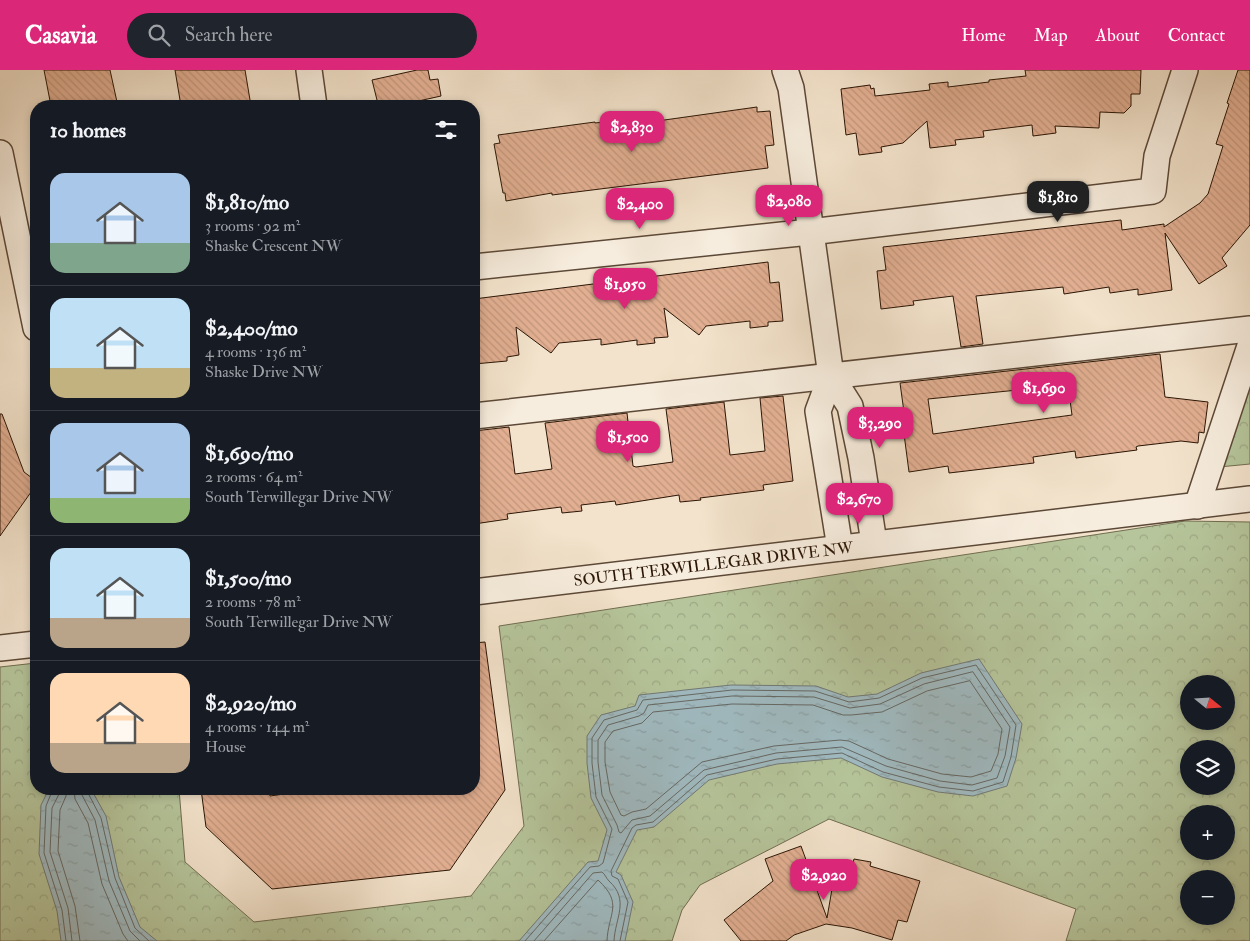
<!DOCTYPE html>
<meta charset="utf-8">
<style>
:root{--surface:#171b24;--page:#20242c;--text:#f1f3f6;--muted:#9ea1a6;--line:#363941;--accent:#db2777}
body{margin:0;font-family:"IM FELL Double Pica",serif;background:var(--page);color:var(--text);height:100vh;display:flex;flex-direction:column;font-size:19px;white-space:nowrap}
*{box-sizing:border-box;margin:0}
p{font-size:16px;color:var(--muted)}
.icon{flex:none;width:28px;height:28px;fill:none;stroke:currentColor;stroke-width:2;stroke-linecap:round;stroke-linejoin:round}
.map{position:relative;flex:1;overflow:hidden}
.side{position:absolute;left:30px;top:30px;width:450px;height:695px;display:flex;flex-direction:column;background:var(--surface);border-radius:20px;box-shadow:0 2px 8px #0003}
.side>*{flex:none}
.needle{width:32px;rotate:108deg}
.controls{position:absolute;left:1180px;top:605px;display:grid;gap:10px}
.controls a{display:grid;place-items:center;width:55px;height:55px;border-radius:50%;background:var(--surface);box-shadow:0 2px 8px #0003;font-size:25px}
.price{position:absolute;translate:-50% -42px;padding:0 11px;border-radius:10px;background:var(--accent);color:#fff;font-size:16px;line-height:32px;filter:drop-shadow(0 1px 2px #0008)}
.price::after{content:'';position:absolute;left:50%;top:30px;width:15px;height:11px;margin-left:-8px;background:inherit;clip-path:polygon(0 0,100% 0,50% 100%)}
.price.on{background:#222;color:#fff}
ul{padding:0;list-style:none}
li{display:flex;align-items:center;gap:15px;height:125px;padding:0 20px}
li+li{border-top:1px solid var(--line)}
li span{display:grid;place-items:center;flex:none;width:140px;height:100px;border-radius:15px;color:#555}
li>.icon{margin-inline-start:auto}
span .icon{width:60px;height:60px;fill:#fffc;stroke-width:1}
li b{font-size:21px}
h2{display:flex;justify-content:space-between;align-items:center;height:60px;padding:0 20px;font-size:21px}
header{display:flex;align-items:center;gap:30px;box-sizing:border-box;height:70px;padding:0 25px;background:var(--accent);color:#fff}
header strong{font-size:24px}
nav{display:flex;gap:28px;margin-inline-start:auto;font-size:18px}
.search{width:350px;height:45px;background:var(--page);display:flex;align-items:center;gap:12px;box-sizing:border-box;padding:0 18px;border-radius:28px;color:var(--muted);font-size:19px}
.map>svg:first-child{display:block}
.park{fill:url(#park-crowns);stroke:#706d50;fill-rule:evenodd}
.water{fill:url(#water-ripples);stroke:#717976}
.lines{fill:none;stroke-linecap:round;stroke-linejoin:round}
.shore{stroke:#656864;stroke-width:1}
.building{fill:url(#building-back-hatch);stroke:#2a1505;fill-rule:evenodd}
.minor-casing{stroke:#5c4837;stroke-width:28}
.minor{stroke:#f7edde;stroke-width:25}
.labels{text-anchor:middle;stroke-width:4.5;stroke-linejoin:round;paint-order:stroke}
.street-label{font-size:16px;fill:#2a1505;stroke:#f7edde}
</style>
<header>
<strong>Casavia</strong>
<div class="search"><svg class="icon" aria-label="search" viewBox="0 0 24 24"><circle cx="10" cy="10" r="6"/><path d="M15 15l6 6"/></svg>Search here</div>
<nav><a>Home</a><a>Map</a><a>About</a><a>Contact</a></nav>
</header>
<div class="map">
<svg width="1250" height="871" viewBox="0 0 1250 871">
<defs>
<pattern id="park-crowns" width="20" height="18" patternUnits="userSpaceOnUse" patternTransform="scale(1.25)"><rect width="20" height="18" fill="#b6c59b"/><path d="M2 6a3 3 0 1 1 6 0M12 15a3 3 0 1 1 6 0" fill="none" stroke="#9da884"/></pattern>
<pattern id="water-ripples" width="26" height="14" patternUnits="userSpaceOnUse" patternTransform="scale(1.25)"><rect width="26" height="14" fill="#a0bbc2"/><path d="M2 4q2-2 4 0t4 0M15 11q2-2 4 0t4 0" fill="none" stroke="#8aa0a5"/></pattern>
<pattern id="building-back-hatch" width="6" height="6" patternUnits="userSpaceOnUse" patternTransform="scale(1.25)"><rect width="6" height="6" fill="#e2af92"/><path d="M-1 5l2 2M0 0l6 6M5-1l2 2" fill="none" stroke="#c2967c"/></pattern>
</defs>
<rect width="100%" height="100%" fill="#f3e3cc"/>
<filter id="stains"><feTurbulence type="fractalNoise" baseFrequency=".004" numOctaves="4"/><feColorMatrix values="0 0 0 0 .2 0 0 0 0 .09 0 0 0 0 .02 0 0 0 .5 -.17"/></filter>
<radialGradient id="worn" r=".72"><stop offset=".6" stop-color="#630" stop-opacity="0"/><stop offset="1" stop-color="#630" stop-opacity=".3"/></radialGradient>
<!-- park -->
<path class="park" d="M1250,300V394L1219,397Z
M1185,451L1250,452V871H1066L1076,839L829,749L700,815L682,840L672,871H0V597L36,593V719H179L185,792L254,852L471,826L524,756L499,556ZM1189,614H1226V651H1189ZM1189,679H1226V716H1189ZM1189,744H1226V781H1189ZM1189,809H1226V846H1189Z"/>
<!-- water -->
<path class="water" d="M979,589L1022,654L1016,688L1007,716L973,726L938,722L882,707L841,688L777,694L709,710L654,757L637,760L616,802L621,805L633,832L625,871H519L588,792L598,791L607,760L591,728L587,693V666L601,645L635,636L639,625L731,615L816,616L848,627L877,624L921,603Z
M49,719H91L106,746L119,807L140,857L157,871H61L57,841L39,784L41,735Z"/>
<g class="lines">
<!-- shore -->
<path class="shore" d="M973,602L1010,657L1005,686L997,708L972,715L940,711L886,696L842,677L776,683L704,700L650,746L632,750L621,763L619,762L617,755L602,725L598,692V670L608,655L639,646L644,643L648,635L732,626L814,627L850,638L880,634L924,614Z
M970,611L1002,659L998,684L991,701L971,707L942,704L888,689L849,671L840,670L774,676L702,692L646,739L632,742L624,746L621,745L610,722L605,692V672L613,661L642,653L653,642L732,634L813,635L843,645H851L882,642L927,621Z
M53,719L46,736L44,783L62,840L66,871
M59,719V724L52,738L50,782L68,838L72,871
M67,719L66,726L60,740L58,781L75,836L80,871
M74,719L75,729L88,753L102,814L123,864L128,871
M81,719L82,725L95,750L109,811L130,861L140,871
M87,719L88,723L101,748L115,808L135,858L149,871
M525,871L590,797L599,796L603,793L612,759L596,727L592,693V668L604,650L637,640L643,630L732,620L815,621L849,632L879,628L922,608L976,595L1016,655L1011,687L1003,712L973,721L939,717L883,702L842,683L777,689L707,705L653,752L636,755L632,758L611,801L612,806L618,809L628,832L620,871
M534,871L593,803L602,802C605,804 606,808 609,811C630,830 615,848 614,871
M544,871L598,810C624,834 608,843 607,871"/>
</g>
<!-- building -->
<path class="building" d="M44,0H110L117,32L95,36H51Z
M175,0H245L251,36H181Z
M417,0H428L430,10L438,9L441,26L396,36L395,31L378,34L372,10Z
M1025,0H1141L1140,24H1131V36L1124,43L1100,42L1099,58L1055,56L1056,63L1033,66L1032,55L983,61L984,67L955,70L956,75L930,78L927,51L903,73L881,77L882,82L859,85L856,63L846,65L841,19L870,15L871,19L874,18L875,26L930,20L929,14L948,12V17L989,12V10L1026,6Z
M1238,0H1250V155L1222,188L1227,196L1199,214L1165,163L1172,220L1138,225V219L1110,223L1109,217L1064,224L1063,217L976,226L983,274L961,277L953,226L913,231L914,235L881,239L877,201L886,200L883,177L1121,150L1122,160L1164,154V157L1200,133L1208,124L1223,76L1216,74L1229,34L1227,33Z
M757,37V42L770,41L774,75L765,76L768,98L552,125V123L506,131L505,123H503L494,74L500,73L498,65L595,52V53L643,48V53Z
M768,192L770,213L779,212L783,251L768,252V256L750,258V251L706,256L699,265L664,238L668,267L654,268L655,273L637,275V270L601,275V269L559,273L551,283L516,257L519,285L507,287V291L474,294V229Z
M1160,284L1165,327L1208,332L1204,363L1199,362L1198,373L1181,371L1138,376L1136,377L1137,380L1076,388L1075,381L1033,387L1034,393L949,403L948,396L909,402L904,364H907L900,313ZM1068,315L1072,345L933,364L928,329Z
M783,326L793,411L763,415L764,420L700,428L701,430L680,432L679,425L616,435L615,431L581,435L582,441L562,443L561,437L507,444L508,449L474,454V361L509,357L515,404L552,399L545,353L627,343L633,396L636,397L673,392L666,339L724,332L730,385L765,381L760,328Z
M0,344H2L24,402L36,411V415L0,466Z
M485,572L505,720L450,800L272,819L206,757L201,719H269L270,726L320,719H474V573Z
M801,776L827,848L837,790L853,793L854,789L871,792L870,796L920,811L907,852L898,850L892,870L852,858L826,854L794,865L786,871H741L724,850L773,811L765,789Z"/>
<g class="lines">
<!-- minor casing -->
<g class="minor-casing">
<g id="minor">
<path d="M309,0L314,36"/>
<path d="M785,0L791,18L831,306L850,336L861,388L874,473"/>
<path d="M0,83L36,258"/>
<path d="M474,197L810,162L1153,121L1157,86L1185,0"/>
<path d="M831,306L818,341L840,478"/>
<path d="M474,346L1250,259"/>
<path d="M1197,436L1250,276"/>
<path id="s1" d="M474,522L1250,429"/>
<path d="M0,578L36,574"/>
</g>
</g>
<!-- minor -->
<use href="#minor" class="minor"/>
</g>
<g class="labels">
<!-- street labels -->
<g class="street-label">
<text dy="6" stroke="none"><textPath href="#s1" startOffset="241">SOUTH TERWILLEGAR DRIVE NW</textPath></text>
</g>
</g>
<rect width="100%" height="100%" filter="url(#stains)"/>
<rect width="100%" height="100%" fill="url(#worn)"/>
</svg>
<div class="controls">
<a><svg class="needle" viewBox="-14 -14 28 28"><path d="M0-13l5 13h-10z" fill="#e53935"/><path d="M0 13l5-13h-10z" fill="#9ea1a6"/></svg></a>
<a><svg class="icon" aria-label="layers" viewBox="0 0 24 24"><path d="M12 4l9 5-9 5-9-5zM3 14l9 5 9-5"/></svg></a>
<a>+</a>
<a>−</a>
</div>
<b class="price" style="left:632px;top:83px">$2,830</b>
<b class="price on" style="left:1058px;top:153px">$1,810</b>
<b class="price" style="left:789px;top:157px">$2,080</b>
<b class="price" style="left:640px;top:160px">$2,400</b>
<b class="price" style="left:625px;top:240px">$1,950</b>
<b class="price" style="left:1044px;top:344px">$1,690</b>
<b class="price" style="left:880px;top:379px">$3,290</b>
<b class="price" style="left:628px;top:393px">$1,500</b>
<b class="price" style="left:859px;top:455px">$2,670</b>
<b class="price" style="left:824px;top:831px">$2,920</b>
<section class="side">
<h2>10 homes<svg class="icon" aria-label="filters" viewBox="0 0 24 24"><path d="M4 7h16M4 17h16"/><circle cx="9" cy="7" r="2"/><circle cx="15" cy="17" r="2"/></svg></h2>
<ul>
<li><span style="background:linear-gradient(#a9c7e8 70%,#7fa58c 0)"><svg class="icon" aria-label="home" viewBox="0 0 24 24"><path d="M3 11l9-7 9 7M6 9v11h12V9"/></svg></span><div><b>$1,810/mo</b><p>3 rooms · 92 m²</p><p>Shaske Crescent NW</p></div></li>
<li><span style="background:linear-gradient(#bfe0f5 70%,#c2b280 0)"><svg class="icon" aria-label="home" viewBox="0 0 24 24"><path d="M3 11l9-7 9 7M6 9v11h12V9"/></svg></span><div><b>$2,400/mo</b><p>4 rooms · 136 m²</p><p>Shaske Drive NW</p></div></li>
<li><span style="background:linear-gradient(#a9c7e8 75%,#8fb573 0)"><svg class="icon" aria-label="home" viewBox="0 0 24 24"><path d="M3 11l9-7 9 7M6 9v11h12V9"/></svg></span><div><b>$1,690/mo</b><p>2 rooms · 64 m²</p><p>South Terwillegar Drive NW</p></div></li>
<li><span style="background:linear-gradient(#bfe0f5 70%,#b9a48a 0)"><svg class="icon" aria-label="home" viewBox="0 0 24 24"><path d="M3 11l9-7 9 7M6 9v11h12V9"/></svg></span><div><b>$1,500/mo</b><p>2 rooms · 78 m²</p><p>South Terwillegar Drive NW</p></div></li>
<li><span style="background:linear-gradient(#ffd9b3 70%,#b9a48a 0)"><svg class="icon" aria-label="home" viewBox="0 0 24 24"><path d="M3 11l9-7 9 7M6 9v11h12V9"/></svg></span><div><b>$2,920/mo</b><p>4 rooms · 144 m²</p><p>House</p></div></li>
</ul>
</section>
</div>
